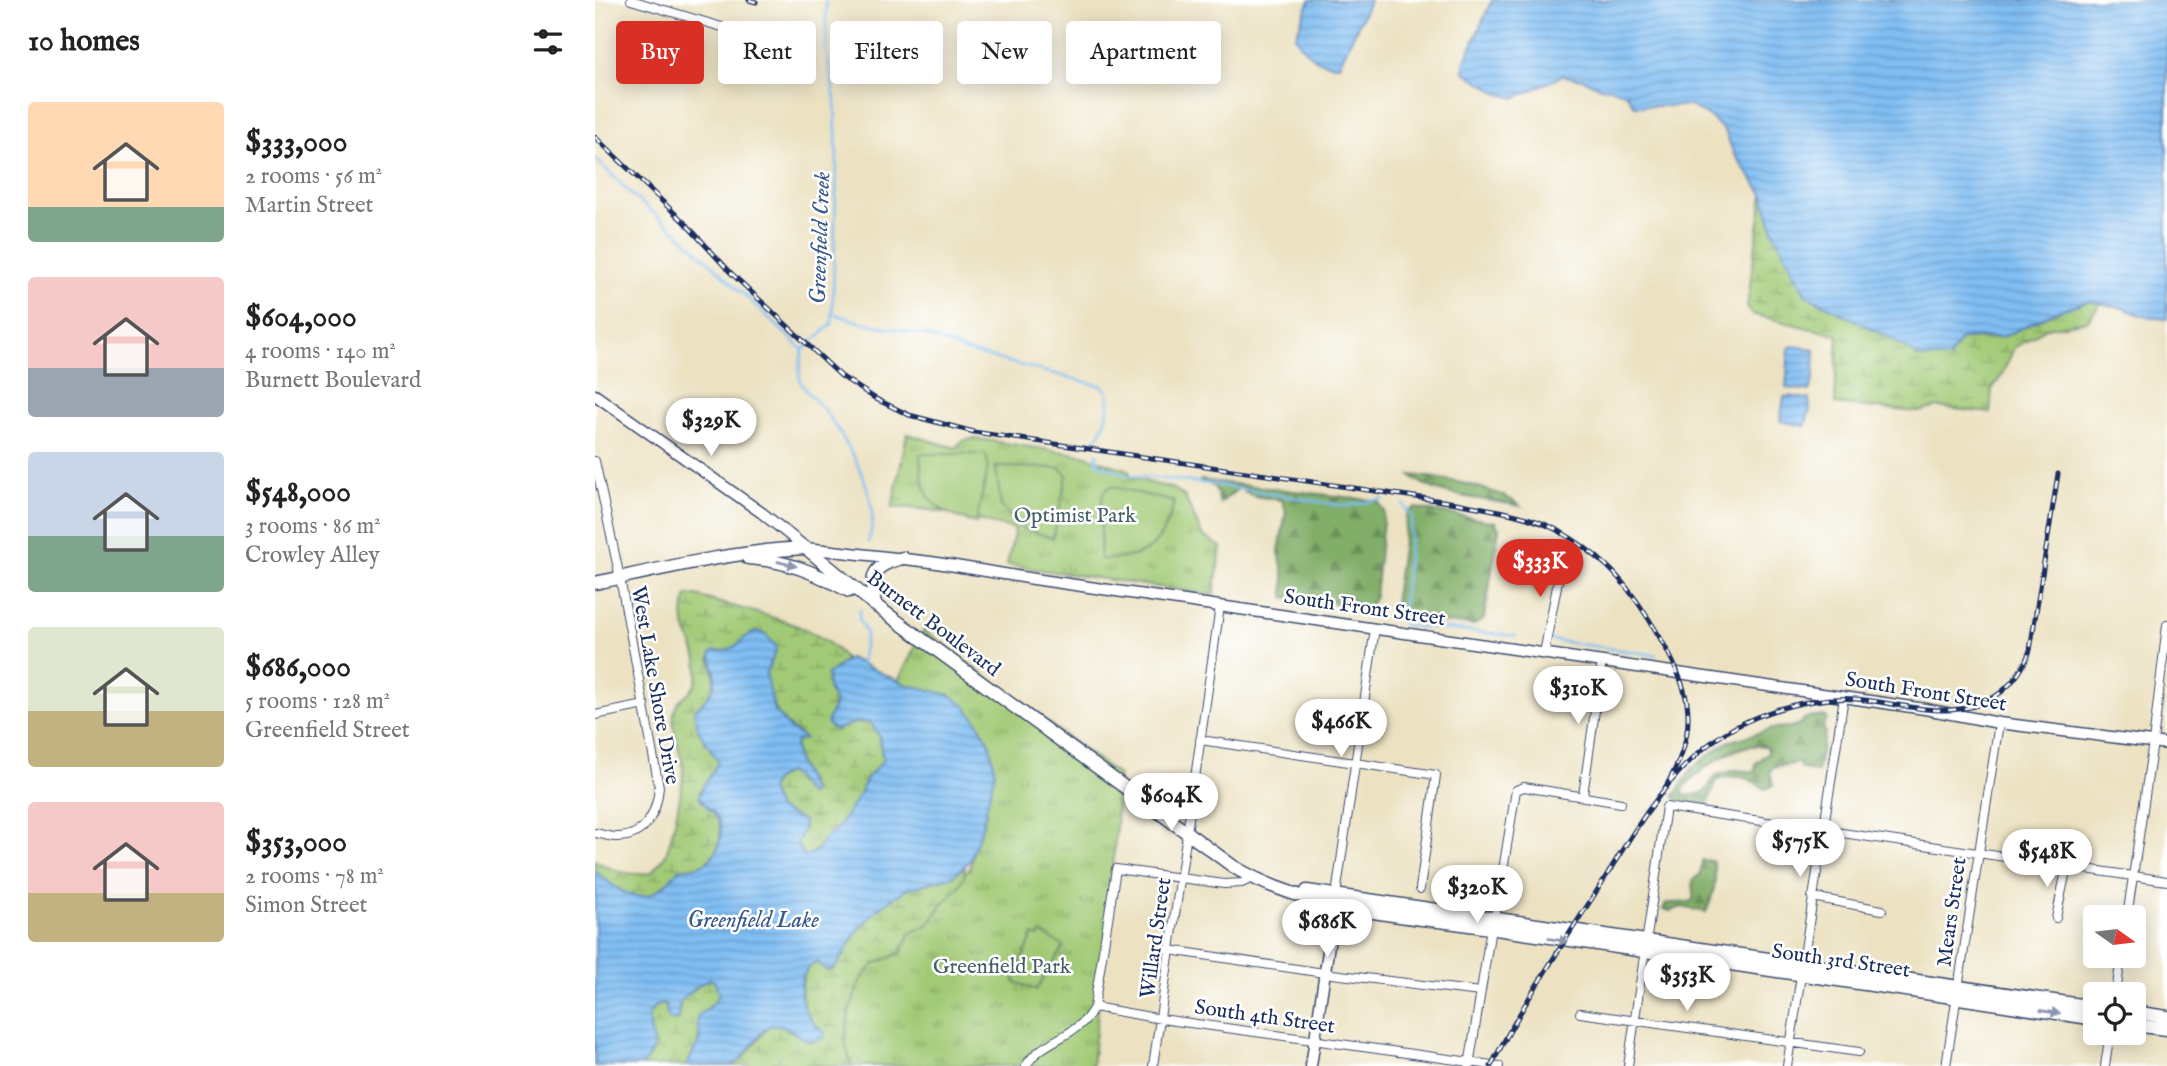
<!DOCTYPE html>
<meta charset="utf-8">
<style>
:root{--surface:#fff;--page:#f6f6f6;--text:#222;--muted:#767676;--accent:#d93025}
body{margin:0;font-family:"IM FELL English",serif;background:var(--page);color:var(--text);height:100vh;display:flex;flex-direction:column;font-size:26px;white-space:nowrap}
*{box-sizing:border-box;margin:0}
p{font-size:23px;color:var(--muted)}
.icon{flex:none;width:38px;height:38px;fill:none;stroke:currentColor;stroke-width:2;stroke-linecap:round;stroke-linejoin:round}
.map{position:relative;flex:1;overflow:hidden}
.panel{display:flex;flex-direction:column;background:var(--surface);width:595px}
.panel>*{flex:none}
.banner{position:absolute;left:21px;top:21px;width:665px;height:63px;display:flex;gap:14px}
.needle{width:46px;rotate:104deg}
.fabs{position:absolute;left:1488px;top:905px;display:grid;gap:14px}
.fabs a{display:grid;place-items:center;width:63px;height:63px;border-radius:7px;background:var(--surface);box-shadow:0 4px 18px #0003;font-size:35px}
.price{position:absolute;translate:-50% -60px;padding:0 16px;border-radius:24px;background:#fff;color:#222;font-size:23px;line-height:46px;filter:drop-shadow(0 2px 4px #0008)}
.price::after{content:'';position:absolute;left:50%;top:42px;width:21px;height:16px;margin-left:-10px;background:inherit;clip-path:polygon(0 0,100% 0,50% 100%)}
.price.on{background:var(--accent);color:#fff}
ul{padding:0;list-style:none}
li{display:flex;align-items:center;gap:21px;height:175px;padding:0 28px}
li span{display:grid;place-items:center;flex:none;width:196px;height:140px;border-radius:7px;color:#555}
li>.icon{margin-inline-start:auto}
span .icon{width:84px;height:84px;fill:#fffc;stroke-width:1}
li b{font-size:30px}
h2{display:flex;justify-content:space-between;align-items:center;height:84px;padding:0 28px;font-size:30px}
.tag{padding:0 24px;border-radius:7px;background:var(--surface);box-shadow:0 4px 18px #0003;font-size:24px;line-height:63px}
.tag.on{background:var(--accent);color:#fff}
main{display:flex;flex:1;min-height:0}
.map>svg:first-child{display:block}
.grass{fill:url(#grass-tufts);stroke:#5e7c6a;stroke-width:2}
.forest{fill:url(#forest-firs);stroke:#4e6e62;stroke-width:2;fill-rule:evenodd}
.wetland{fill:url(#wetland-marsh);stroke:#5e7c6a;stroke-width:2}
.garden{fill:#a2ca76;stroke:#5e7c6a;stroke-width:2}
.water{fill:url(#water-rules);stroke:#4e76a8;stroke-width:2}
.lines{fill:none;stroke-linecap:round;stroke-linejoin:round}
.stream{stroke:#80bef3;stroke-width:2.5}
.minor-casing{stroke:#3a4a6d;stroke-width:10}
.major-casing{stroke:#3a4a6d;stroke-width:13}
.highway-casing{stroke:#3a4a6d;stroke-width:15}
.minor{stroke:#fff;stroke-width:8}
.major{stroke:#fff;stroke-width:10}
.highway{stroke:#fff;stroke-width:12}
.rail-casing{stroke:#1b2f5e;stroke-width:5}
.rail{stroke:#fff;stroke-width:2.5;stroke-dasharray:8;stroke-linecap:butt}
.oneway{fill:#8d97ae}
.labels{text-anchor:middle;stroke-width:5;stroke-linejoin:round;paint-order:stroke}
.park-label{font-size:21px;fill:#445e65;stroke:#fff}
.street-label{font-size:21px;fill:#1b2f5e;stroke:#fff}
.water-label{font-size:23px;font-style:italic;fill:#395a8b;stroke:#fff}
</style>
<main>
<section class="panel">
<h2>10 homes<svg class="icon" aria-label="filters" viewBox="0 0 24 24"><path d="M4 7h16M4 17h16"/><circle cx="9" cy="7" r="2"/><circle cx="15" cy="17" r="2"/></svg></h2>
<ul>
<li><span style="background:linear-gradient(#ffd9b3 75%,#7fa58c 0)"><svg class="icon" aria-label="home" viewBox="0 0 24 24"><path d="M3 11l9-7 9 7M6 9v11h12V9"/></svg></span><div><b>$333,000</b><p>2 rooms · 56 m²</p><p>Martin Street</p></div></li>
<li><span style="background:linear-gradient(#f6c9c9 65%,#9aa5b1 0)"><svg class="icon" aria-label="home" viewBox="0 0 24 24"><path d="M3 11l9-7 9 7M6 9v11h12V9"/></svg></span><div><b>$604,000</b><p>4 rooms · 140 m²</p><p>Burnett Boulevard</p></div></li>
<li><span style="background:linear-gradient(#c9d6e8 60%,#7fa58c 0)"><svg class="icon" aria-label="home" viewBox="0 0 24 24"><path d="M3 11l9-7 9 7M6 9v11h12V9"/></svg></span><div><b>$548,000</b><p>3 rooms · 86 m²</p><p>Crowley Alley</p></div></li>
<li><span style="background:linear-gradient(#dfe7d0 60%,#c2b280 0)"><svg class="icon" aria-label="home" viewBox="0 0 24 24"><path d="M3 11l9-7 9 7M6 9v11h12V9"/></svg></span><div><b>$686,000</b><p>5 rooms · 128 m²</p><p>Greenfield Street</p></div></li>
<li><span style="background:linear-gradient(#f6c9c9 65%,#c2b280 0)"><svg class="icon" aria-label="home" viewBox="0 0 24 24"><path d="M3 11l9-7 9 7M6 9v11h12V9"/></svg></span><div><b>$353,000</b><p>2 rooms · 78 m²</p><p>Simon Street</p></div></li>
</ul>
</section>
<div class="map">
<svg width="1572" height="1066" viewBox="0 0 1572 1066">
<defs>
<pattern id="grass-tufts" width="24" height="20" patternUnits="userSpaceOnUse" patternTransform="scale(1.75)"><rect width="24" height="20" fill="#a2ca76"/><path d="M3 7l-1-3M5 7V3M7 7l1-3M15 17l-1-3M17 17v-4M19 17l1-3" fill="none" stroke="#83a464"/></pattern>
<pattern id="forest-firs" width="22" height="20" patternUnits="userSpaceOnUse" patternTransform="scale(1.75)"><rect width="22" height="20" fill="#81ae67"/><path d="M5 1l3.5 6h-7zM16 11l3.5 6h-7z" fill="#698e58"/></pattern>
<pattern id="wetland-marsh" width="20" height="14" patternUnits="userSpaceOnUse" patternTransform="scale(1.75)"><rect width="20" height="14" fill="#a2ca76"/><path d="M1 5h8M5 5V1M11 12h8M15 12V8" fill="none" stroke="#83a464"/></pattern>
<pattern id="water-rules" width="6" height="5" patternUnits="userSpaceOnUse" patternTransform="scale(1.75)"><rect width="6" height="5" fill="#80bef3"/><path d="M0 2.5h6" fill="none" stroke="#689bc8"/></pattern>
</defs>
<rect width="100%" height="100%" fill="#fff"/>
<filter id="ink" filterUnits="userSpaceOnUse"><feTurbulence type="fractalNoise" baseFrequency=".0143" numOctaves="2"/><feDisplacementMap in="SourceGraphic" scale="14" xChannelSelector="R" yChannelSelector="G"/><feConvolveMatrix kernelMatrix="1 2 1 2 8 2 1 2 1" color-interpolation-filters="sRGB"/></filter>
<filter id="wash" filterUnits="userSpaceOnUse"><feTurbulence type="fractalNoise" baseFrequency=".00686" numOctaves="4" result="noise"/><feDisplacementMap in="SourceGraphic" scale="28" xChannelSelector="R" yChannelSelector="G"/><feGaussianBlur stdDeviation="1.57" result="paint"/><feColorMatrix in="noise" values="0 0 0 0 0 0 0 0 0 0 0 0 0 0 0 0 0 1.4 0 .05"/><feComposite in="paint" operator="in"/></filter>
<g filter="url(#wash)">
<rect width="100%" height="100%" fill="#ece2c2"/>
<!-- grass -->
<path class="grass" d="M312,434L361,448C367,439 372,439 383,439L488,455L533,470L537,478L579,489L590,497L607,535L626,547L619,595L412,565L420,529C379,520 339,506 297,508Z
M329,630L524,776L517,883L497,1066H149L219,1025L281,927L375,869L388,805L280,693L304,679Z"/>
<!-- forest -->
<path class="forest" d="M816,475C843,477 905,488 925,506C894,499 837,497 816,475Z
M604,480L783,501L789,511L780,597L773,608L768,609L756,599L744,604L689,597V576L684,552L691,511L687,500L659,496L644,488L625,503L620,487Z
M820,508L900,522L904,529L889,619L879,625L813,620L802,615L800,597L812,513Z
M1230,716L1232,719L1228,724L1230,733L1222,772L1206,768L1204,763L1178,767L1175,772L1178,785L1170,789C1153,777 1141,772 1121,781L1112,805L1084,801L1079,796L1098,767L1132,742L1181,728L1195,727L1203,725L1211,718ZM1155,746H1170L1173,749V753L1161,763L1160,772L1140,770L1121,775L1110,792L1094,796L1087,794C1091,776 1137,748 1155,746Z
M1107,860L1118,861C1123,878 1118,897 1111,912L1087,907L1075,911L1068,909L1071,904C1079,901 1091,905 1098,900C1100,889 1092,881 1105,875Z"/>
<!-- wetland -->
<path class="wetland" d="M1168,194L1179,233L1297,339L1326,358L1366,339L1408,337L1462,311L1493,301L1506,303L1492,321L1451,328L1419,348L1406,377L1397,389L1395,413L1342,407L1324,412L1240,404L1243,335L1156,314L1152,307Z
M99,595C144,611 220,619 250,659L233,688L240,703L241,730L259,723L275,722L284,736L288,761C284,769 277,770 273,777C269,783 267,790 263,797C253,815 228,849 210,857L202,844L209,827L208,821L183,809L175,791L179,781L193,772L200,777L203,784L214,782C205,768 193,749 206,735C188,724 180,713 174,693C172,686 170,679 171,671C173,664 178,658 181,651L157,633L135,651H119L115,658C123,681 120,693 102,708L103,729L123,761L121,770L105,791C110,811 119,808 124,823C129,837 121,860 106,865C99,868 91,868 84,869C54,910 33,900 0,871V860C19,872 34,876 56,873C60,868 67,862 70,856C76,842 90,781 88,766C85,750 76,729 79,713C82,692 104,697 103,668C101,636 80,630 92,596Z
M370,867L369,877L363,888L347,905L334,924L315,933L306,953L279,964L264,983L254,1013L250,1040L256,1066H136L151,1054L174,1026L185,1025L215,1042L221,1028C204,1011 199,975 222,961L235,971L240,968L265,927L286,906L312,889L352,878Z
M115,979L120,982L125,995L118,1004L102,1017C106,1048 104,1040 91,1066H47L59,1048L53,1016L60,1006L70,1004L83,1018L85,1001L104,985Z"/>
<!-- garden -->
<path class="garden" d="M325,454H390L392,457L393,467L381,523C337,511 327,500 325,454Z
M401,467L465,468L472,475L458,538L428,529L406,506Z
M516,486L579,502C567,548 551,560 505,559L507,499L509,491Z
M446,933L469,946L441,990L420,982V977L438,935L443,937Z"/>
<!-- water -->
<path class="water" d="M715,0H775L744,65C724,65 711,54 700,37Z
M897,0H1572V319L1547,316L1529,308L1493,301L1462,311L1408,337L1366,339L1354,358H1326L1297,339L1211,295L1179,233L1168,194L1139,154L1130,131L1116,118L1095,106H1039L1032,94L1016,88L1004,87L988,79L967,76L920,98L905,94L869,72V63Z
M1197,346L1220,349L1219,378L1214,391L1191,388L1194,348Z
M1195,396L1214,399L1215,410L1210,426L1185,421L1189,397Z
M162,631L171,635L181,646V651L171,673L179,710L194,728L210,739L201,741C197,760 211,775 217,792L215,796C206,788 202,778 193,772L179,781L175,791L183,809L208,821L209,827L202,844L210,857L223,849L231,837L244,826L264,795L272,778L288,761L284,736L275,722L259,723L241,730L234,726L232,721L240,703L233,688L232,675L254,658L310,684L355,695L370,706L382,721L395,744L400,772L387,827L375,861L358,876L312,889L286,906L265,927L240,968L231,971L222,961C194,977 206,1018 230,1033L228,1038C208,1050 198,1022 178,1025C162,1028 154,1060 135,1066C126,1066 102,1066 91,1066L105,1040L102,1017L118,1004L124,995L120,982L115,979L104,985L85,1001L83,1018L80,1021L73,1018L70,1004L60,1006L53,1016L59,1048L47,1066H0V871C33,900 54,910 84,869C92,867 104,868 111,863C125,852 132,828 119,813C114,807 108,804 104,797C106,784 119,775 123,761L103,729L99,712C110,698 123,692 120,671C119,665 116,661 116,654L119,651C144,653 142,638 162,631Z"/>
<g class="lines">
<!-- stream -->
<path class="stream" d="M0,158L38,196L89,238L208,350
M237,313L265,322L330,335L370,351L507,386C523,396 508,431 499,442
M208,350L237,324L242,163L240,99L231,50V0
M208,350C206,360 202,374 206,383C211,393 224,403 231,412C254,446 290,500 273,542
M502,454V463L531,475L616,484L751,506L788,499
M808,504L817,517L806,621L809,625L921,636
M265,610L264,619L271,633L266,665
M956,640L1061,655"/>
</g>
</g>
<g filter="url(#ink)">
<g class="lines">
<!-- minor casing -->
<g class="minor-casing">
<path id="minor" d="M36,0L211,52
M0,461L25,578L64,787C62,812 51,837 22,837C15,837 7,834 0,833
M949,653L969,550
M0,715L50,705
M605,740L841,775L825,889
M988,795L1007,661
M741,895L780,628
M1217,897L1287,910
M1532,917L1558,742L1572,625
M1461,918L1472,866
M575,950L729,973L885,992
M1521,994L1526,956
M499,1007L566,1019L904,1066
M985,1013L1264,1052
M431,1066C447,1038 483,1039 499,1007L521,869L629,884L647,883L657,878
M558,1066L625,606
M874,1066L896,928L902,907L921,790L929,787L1026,803
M1033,1066L1071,807L1572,881
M1192,1066L1249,697
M1351,1066L1404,723
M1510,1066L1515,1032"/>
</g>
<!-- major casing -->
<g class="major-casing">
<path id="major" d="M0,395L167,513L211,548L336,562L439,579L1330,709L1404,723L1572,744
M716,1066L741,897"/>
</g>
<!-- highway casing -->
<g class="highway-casing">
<path id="highway" d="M153,558C193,561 219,572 254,591
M0,583C70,568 139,551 211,548L280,605L639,867C714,912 809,915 894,928C1095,960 1298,987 1500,1019
M280,605C275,575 277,565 308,558
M712,891L1500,1007
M1538,1012L1572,1017
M1538,1025L1572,1029"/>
</g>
<!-- minor -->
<use href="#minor" class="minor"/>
<!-- major -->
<use href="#major" class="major"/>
<!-- highway -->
<use href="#highway" class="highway"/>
<!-- rail casing -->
<g class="rail-casing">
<path id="rail" d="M154,0L161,2
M0,137L90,223L136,273L246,376L281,399L314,415L379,432L861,503C896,510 933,514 964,531C981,541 997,552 1012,566C1040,592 1086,664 1092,703C1097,736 1084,765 1067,793
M896,1066C927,1005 966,947 1003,889C1031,845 1058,796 1096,760C1117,739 1144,723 1172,713C1199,703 1232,697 1261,699C1309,703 1362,725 1405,693C1419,682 1429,668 1435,650L1463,474"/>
</g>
<!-- rail -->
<use href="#rail" class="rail"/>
</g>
<!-- one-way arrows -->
<defs><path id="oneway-solid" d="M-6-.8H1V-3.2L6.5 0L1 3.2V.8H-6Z" transform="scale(1.75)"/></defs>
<g class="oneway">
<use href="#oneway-solid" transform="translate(192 564) rotate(14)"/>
<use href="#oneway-solid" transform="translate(963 940) rotate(9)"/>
<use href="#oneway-solid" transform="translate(1455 1012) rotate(9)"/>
</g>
</g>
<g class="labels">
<!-- park labels -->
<g class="park-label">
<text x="480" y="522">Optimist Park</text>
<text x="407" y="973">Greenfield Park</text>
</g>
<!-- street labels -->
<g class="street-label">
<text transform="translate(770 607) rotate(8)" y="7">South Front Street</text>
<text transform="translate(339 623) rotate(37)" y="7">Burnett Boulevard</text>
<text transform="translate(61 685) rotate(80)" y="7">West Lake Shore Drive</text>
<text transform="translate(1331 691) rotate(9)" y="7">South Front Street</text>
<text transform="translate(1356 912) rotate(-82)" y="7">Mears Street</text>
<text transform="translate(560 938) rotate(-82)" y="7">Willard Street</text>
<text transform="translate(1246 960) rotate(8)" y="7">South 3rd Street</text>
<text transform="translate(670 1016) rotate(8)" y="7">South 4th Street</text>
</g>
<!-- water labels -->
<g class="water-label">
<text transform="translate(224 238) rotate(-88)" y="8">Greenfield Creek</text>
<text x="158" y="927">Greenfield Lake</text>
</g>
</g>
</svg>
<div class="fabs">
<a><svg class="needle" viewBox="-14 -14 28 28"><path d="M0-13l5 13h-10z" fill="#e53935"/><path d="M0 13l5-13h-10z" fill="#767676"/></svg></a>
<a><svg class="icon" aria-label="locate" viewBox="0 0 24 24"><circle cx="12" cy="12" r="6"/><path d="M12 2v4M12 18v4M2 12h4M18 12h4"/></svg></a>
</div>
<b class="price" style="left:116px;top:458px">$329K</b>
<b class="price on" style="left:945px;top:599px">$333K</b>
<b class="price" style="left:983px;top:726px">$310K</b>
<b class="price" style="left:746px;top:759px">$466K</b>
<b class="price" style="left:576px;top:833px">$604K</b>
<b class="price" style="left:1205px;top:879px">$575K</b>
<b class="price" style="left:1452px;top:889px">$548K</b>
<b class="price" style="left:882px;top:925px">$320K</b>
<b class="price" style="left:732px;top:959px">$686K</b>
<b class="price" style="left:1092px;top:1013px">$353K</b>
<div class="banner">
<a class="tag on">Buy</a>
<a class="tag">Rent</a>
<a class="tag">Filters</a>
<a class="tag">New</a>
<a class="tag">Apartment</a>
</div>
</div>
</main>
